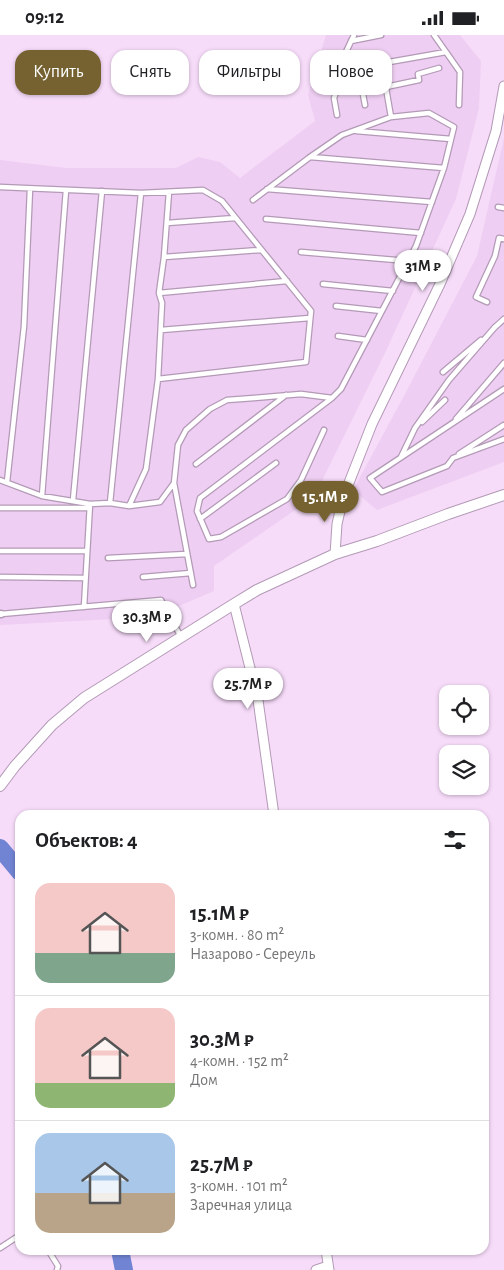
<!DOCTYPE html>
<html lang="ru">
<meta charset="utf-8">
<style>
:root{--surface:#fff;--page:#f2f2f2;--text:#202124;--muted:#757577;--line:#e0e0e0;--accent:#766231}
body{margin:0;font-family:"Alegreya Sans",sans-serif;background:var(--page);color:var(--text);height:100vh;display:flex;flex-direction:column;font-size:19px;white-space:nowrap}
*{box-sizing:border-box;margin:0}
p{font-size:16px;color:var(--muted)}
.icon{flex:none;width:28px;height:28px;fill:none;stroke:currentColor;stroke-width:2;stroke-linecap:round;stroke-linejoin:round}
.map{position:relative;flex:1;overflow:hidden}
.details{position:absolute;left:15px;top:775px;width:474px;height:445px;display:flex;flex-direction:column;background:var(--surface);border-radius:15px;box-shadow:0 1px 4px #0004}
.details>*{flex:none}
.banner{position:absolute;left:15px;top:15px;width:475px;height:45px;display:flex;gap:10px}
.buttons{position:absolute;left:439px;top:650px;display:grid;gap:10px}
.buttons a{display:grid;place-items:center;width:50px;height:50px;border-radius:10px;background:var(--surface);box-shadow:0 1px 4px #0004;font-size:25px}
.price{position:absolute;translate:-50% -42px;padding:0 11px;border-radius:18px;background:#fff;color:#222;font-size:16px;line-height:32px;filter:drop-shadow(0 1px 2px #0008)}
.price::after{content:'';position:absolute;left:50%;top:30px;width:15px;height:11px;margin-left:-8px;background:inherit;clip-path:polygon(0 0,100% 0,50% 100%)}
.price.current{background:var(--accent);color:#fff}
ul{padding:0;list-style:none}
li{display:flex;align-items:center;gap:15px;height:125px;padding:0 20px}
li+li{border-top:1px solid var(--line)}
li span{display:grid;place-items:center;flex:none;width:140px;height:100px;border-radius:15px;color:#555}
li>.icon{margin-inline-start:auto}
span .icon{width:60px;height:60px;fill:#fffc;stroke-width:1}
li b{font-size:21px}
h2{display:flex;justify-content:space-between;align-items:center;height:60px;padding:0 20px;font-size:21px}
.pill{padding:0 18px;border-radius:15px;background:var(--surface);box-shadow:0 1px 4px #0004;font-size:18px;line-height:45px}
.pill.current{background:var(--accent);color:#fff}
.status{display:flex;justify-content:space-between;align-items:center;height:35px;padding:0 25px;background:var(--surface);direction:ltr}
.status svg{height:14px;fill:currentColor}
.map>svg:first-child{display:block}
.built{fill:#eecef2}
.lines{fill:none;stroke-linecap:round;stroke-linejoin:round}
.river{stroke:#7184d4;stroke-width:18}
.service-casing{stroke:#b39ab6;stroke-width:7}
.pedestrian-casing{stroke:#b39ab6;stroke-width:9}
.minor-casing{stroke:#b39ab6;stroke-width:11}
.tertiary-casing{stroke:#b39ab6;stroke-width:12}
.service{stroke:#fff;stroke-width:4.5}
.pedestrian{stroke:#fff;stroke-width:6}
.minor{stroke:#fff;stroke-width:9}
.tertiary{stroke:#fff;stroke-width:10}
</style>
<div class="status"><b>09:12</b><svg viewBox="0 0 49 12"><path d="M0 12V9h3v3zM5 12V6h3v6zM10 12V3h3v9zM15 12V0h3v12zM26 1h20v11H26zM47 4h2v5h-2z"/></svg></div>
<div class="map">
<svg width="504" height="1235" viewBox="0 0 504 1235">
<rect width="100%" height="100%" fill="#f7dcfa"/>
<!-- built -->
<path class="built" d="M326,0H460L481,26L479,73L456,164L385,318L314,462L214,531V556L153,582L0,590V125L67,133H176L198,122L220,127L240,143L315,86L308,60Z
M504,103V427L377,475L353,455L405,359L477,221Z"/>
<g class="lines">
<!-- river -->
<path class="river" d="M0,813L20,837
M120,1215L124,1235"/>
<!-- service casing -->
<g class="service-casing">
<path id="service" d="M434,0L446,17
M351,6L381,0
M382,30L391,82
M358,33L365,70
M344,35L446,17L460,37L459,70
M386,52L419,45L418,39L439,33
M337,80L334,63L344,35L345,19L354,0
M356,96L451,104
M310,122L444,133
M0,152L141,158L203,155L222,166L311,276L306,327L158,344
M267,154L432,167
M169,157L164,222L159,258L162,268L158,344L146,434L129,471L160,467L174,448L178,410L186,395L210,374L227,365L254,363L301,359L332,363L341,354L416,211L444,133L454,92L429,78L391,82L342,100L310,122L253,165
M498,172L504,173
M266,184L421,198
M167,188L235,183
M301,217L408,226
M164,222L261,215
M323,249L393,256
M159,258L287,246
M487,267L476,262L495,221L499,203L504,204
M336,271L382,276
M494,293L504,284
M161,295L310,283
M338,301L367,305
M443,337L481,305
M504,354L370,443L382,457L447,431L453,423L504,404
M456,384L504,328
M422,387L445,365
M324,395L301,445L287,464L221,502L209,504L197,476L200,463L332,363
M459,419L504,390
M401,422L415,393L449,345L495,292
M196,429L286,360
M0,445L42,461L90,469L110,468L129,471
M7,447L24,291L30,154
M174,448L193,550
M42,461L66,155
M73,465L102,156
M110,468L141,158
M0,473H89
M200,484L276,428
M0,516H87
M108,523L187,519
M0,542L85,543
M143,542L191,538
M84,572L90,469
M1,579L161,565L181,602
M0,1213L20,1200
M48,1215L58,1231L57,1235"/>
</g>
<!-- pedestrian casing -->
<g class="pedestrian-casing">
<path id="pedestrian" d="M0,579H1"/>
</g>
<!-- minor casing -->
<g class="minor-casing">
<path id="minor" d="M335,519L337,489L343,463L372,389L440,249L470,179L496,96L504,51
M234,569L258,665L274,780
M326,1215L329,1235
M316,1235L328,1231"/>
</g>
<!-- tertiary casing -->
<g class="tertiary-casing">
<path id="tertiary" d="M0,751L15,731L52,690L84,663L234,569L257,555L335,519L377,506L448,479L504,460"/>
</g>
<!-- service -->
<use href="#service" class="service"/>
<!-- pedestrian -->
<use href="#pedestrian" class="pedestrian"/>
<!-- minor -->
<use href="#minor" class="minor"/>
<!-- tertiary -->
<use href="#tertiary" class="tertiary"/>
</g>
</svg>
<div class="buttons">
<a><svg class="icon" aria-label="locate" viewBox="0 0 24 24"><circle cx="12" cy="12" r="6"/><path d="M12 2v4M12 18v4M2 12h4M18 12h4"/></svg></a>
<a><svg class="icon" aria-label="layers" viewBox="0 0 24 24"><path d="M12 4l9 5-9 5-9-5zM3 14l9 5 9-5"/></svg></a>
</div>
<b class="price" style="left:423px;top:257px">31M ₽</b>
<b class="price current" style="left:325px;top:488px">15.1M ₽</b>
<b class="price" style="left:147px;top:608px">30.3M ₽</b>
<b class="price" style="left:248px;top:675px">25.7M ₽</b>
<div class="banner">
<a class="pill current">Купить</a>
<a class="pill">Снять</a>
<a class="pill">Фильтры</a>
<a class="pill">Новое</a>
</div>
<section class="details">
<h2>Объектов: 4<svg class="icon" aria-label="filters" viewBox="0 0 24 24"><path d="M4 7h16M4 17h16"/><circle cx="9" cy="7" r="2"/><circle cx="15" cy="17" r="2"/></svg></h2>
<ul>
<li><span style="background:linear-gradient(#f6c9c9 70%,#7fa58c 0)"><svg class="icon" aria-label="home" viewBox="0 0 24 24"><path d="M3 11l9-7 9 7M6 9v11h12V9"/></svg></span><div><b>15.1M ₽</b><p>3-комн. · 80 m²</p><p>Назарово - Сереуль</p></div></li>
<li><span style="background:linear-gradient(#f6c9c9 75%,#8fb573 0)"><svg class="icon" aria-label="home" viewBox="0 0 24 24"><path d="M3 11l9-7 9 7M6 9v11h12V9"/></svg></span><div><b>30.3M ₽</b><p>4-комн. · 152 m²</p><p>Дом</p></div></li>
<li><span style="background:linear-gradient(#a9c7e8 60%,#b9a48a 0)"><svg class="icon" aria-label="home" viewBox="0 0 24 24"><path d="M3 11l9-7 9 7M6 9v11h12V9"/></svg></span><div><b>25.7M ₽</b><p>3-комн. · 101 m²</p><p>Заречная улица</p></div></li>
</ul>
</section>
</div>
